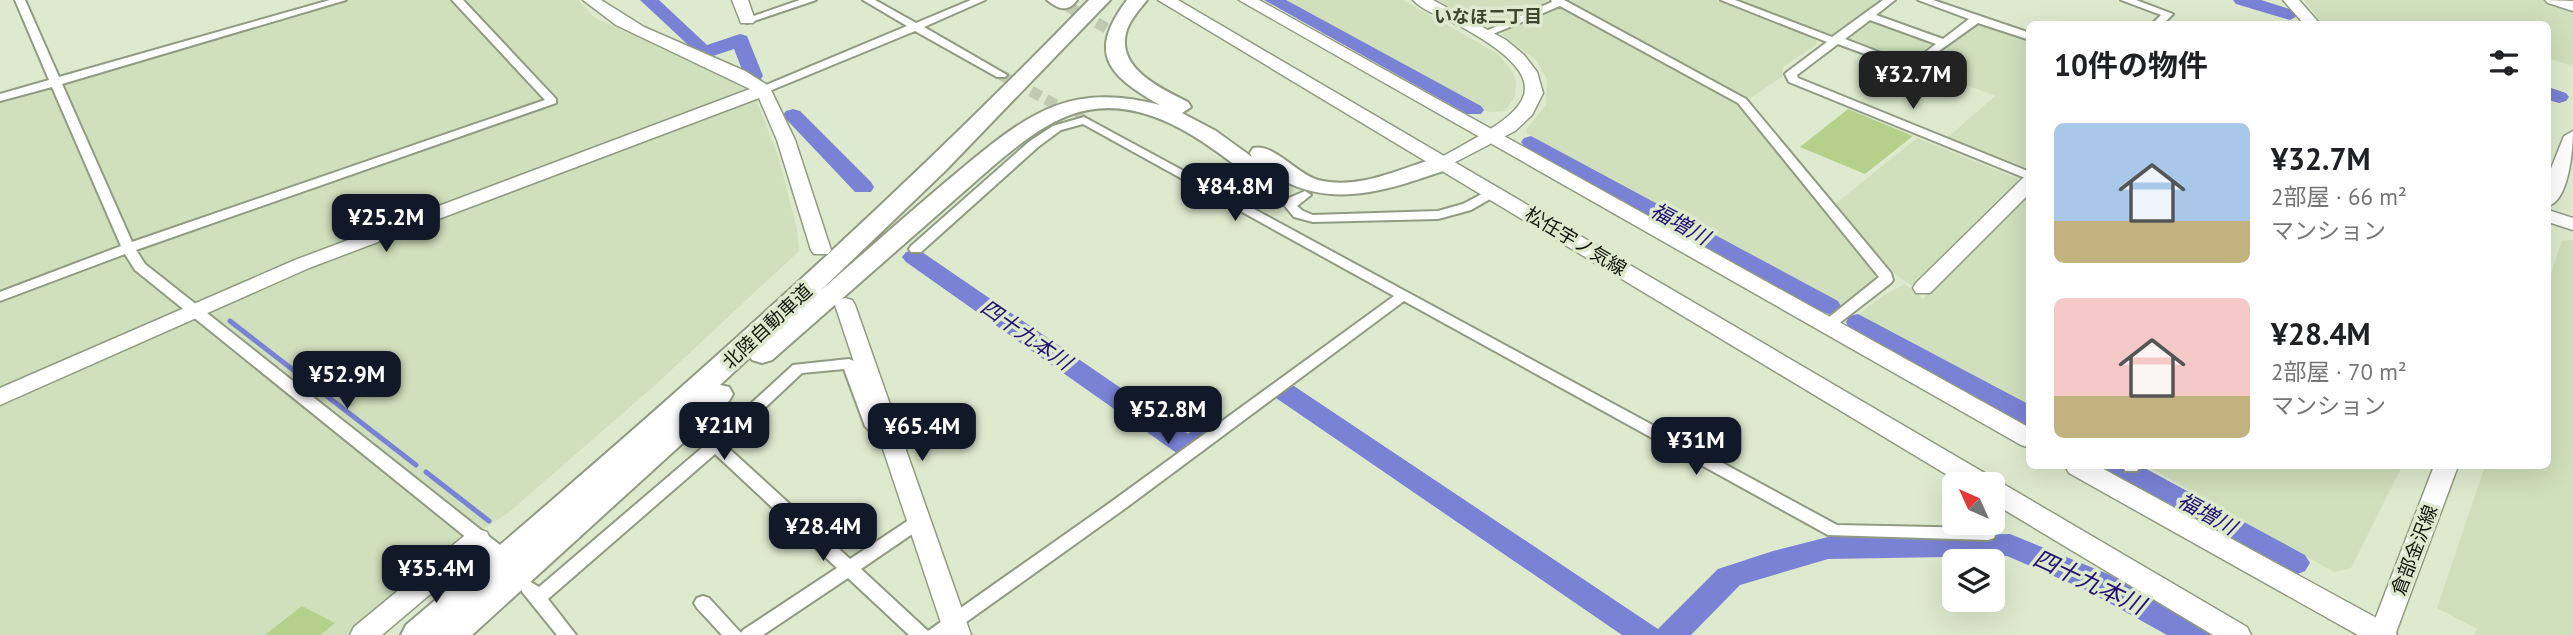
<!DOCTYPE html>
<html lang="ja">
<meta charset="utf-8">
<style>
:root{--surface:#fff;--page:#f2f2f2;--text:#202124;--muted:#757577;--accent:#111827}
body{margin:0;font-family:"PT Sans","Noto Sans JP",sans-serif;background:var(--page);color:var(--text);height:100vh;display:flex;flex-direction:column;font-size:26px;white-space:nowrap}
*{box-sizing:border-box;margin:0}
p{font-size:23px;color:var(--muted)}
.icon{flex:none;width:38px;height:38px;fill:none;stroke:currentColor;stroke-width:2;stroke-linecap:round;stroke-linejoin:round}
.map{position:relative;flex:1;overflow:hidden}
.sheet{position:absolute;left:2026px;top:21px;width:525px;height:448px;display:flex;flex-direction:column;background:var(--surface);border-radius:10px;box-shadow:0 7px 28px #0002}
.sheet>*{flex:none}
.needle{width:46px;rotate:315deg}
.fabs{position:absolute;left:1942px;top:472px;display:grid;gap:14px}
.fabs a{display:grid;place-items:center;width:63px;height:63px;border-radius:10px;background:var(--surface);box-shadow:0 7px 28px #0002;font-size:35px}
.price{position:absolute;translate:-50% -60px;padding:0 16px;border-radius:14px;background:var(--accent);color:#fff;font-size:23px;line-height:46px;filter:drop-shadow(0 2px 4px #0008)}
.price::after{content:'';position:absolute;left:50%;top:42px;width:21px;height:16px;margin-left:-10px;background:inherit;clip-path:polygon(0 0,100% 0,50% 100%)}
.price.active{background:#222;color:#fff}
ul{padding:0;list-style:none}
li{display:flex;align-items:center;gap:21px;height:175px;padding:0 28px}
li span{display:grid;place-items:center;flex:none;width:196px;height:140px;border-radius:10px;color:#555}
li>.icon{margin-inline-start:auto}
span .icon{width:84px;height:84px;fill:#fffc;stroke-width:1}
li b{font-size:30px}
h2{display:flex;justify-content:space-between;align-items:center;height:84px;padding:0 28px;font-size:30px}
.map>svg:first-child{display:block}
.built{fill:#d0dfbc}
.green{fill:#b4d08b}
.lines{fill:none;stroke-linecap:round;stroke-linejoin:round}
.stream{stroke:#7a82d5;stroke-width:5}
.river{fill:#7a82d5;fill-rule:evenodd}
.street-tunnel{stroke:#c0cab1;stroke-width:11;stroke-dasharray:11 6;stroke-linecap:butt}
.street-casing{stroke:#909b81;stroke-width:4}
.secondary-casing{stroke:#909b81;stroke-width:3}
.primary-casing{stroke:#909b81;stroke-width:3}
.highway-casing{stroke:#909b81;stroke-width:4}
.street{fill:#fff;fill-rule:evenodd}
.secondary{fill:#fff;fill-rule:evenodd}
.primary{fill:#fff;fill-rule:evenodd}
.highway{fill:#fff;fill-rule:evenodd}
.labels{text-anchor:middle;stroke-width:7;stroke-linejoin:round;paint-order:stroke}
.far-neighbourhood-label{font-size:18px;font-weight:bold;fill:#3d462f;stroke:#deeace}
.street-label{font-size:19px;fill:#13160d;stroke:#deeace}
.water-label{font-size:21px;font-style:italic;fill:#221074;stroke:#deeace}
.near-water-label{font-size:24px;font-style:italic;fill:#221074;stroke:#deeace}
</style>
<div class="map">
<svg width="2573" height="635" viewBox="0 0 2573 635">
<rect width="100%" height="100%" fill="#deeace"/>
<!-- built -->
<path class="built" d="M348,0H578L595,18L687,57L753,91L779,159L797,230L799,251L653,387L508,513L447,552L346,635H0V101Z
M1284,0H1403L1498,54L1512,71L1516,81L1515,96L1505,111L1488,112Z
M1438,0H1547V3L1493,26L1485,25Z
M1564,0H1717L1816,37L1817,44L1783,67L1782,77L1749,99Z
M1732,0H1880L1833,35H1824Z
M2304,0H2544L2573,8V66L2548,58V24H2328L2322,23Z
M1556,9H1564L1735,102L1875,273L1874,280L1841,305L1527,134L1526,130L1546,105L1547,79L1536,60L1503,35V31Z
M1874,19L1936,41L1905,64L1843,40Z
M1980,23L2030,40V169L1947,138L1995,96L1922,68Z
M1917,138L2021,180L1912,286L1896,275L1835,204Z
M2030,194V407L1858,315L1884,295L1905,284L1923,299Z
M2573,240V635H2474L2477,629L2437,608L2485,466H2548V282L2562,241Z
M2147,466H2402L2351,568L2334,572Z"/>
<!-- green -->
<path class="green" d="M1848,109L1913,136L1865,174L1800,147Z
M302,606L335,623L320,635H265Z"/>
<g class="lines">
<!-- stream -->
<path class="stream" d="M230,321L416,465
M426,472L489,521"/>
<!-- river -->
<path class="river" d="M640,0H659L707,45L740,34L747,36L763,76L760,80H746L734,49L707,58L700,56Z
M1264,0H1286L1481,106L1484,110L1481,114H1467Z
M2233,0H2261L2296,11L2299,15L2290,20L2236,4Z
M2548,87L2566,93L2569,97L2566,101L2559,103L2548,100Z
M793,109L800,111L871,182L874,187L871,192H855L786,119L783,115L786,111Z
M1531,136L1838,301L1841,306L1838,311L1829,314L1820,311L1524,146L1521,142L1524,138Z
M914,250L922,252L1188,434C1200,425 1209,417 1224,421L1228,428C1219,444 1196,459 1178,454L906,262L902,257L906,252Z
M1858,314L2030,405V426L2021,424L1849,328L1846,322L1849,316Z
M1285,383L1294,386L1658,629L1718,569L1773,551L1828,537L2010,534L2108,574L2205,626L2210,635H2167L2086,590L2007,556L1828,559L1740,585L1691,635H1622L1276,398L1272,392L1276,386Z
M2105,466H2141L2305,555L2310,563L2305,571L2295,575L2285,571L2109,473Z"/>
<!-- street-tunnel -->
<path class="street-tunnel" d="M1067,6L1126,39
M1001,75L1084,120"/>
<!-- street casing -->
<g class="street-casing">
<path id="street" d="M15,0H25L59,77L330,0H346L62,84L132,242L545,100L452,0H463L556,99V103L136,250L145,264L500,545L502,550L500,555L494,556L488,555L135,270L125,254L0,301V292L121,246L52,87L0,101V94L49,80Z
M800,0H816L751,22L747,23L742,20Z
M863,0H875L916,23L971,0H985L924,27L1007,75L1005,77H997L915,31L767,92H759V88L907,26Z
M1047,0H1077C1068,13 1058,9 1047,0Z
M1551,0H1564L1746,99L1891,273L1893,280L1891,283L1833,328H1823L1821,325L1823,322L1879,277L1738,103L1560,6L1488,36L1484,37L1479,34L1552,2Z
M1721,0H1735L1832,37L1883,0H1895L1876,15L1943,39L1969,19L1918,0H1933L2030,33V40L1978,23L1911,71L1838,44L1797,75L1798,78L2030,172V180L1789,82L1785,74L1787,72L1827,42ZM1870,20L1936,44L1910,64L1845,39Z
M2121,0H2136L2173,14L2163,24H2152L2161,15Z
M1084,117L1837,525L1982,528L1983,523H1993V489L1999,487L2005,489L2007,493C2003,508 2000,525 1994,538L1988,540L1828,535L1404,301L1123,510L948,635H909L848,578L763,635H722L697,608L694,603L697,598L703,596L709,598L741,633L743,630L837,568L715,454L548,599L576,635H557L523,593L520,588L523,583L529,581L539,587L710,441L793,365L849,359L854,361L880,423L897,441L894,445H884L865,426L844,369L802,373L725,445L850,559L912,518L918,516L924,518L926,522L924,526L861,569L928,631L1111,502L1394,296L1083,124L1061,130L1038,147L921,252H911L909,249L911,246L1030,141L1053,126Z
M1493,188L1499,192L1497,195L1471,210L1438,219L1313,222L1294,217L1285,206L1289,198L1305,191L1311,195L1297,206L1303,211L1313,215L1438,211L1463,204Z
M2124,466H2140L2137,471H2125Z"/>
</g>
<!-- secondary casing -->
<g class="secondary-casing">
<path id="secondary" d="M583,0H601L644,27L745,71L769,86L795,140L831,250L828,254H814L811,250L777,140L759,98L309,268L0,405V388L295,260L750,89L616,25Z
M732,0H748L755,20L753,23H741Z
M1413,0H1433L1506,40L1524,55L1537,72L1543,93L1532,115L1515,131L1444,168L1438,167L1435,163L1438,159C1518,115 1575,89 1460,26C1446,18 1424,12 1413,0Z
M2283,0H2299L2320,24H2304Z
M2545,0L2573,1V11L2548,3Z
M2573,131C2573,149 2569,201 2548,206V176L2564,136Z
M2030,176V193L1930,293H1916L1913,288L1916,283L2023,178Z
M2548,210L2573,218V230L2548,222Z
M845,298L852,300L855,305L971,635H945L835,305L838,300Z
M2434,466H2458L2395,635H2369Z
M478,529L487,532L490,539L487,546L382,635H350L354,627L469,532Z"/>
</g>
<!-- primary casing -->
<g class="primary-casing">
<path id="primary" d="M1158,0H1178L2247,627L2251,635H2213L1993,503V485H1964Z
M1239,0H1259L2030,428V448L2021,445Z
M2065,466H2098L2393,627L2397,635H2358L2069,473Z"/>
</g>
<!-- highway casing -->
<g class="highway-casing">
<path id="highway" d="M1089,0H1110L945,171L820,291C869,249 916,206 966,165C993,143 1021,119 1055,106C1090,93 1124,96 1160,105C1107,75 1087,53 1127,0H1147C1139,10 1129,21 1126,33C1117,69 1162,89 1188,102L1191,107L1182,113L1216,131L1252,157L1250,153L1253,148C1274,143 1296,174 1318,180C1361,191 1404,166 1444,156L1452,158L1455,163L1452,168C1395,187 1340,210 1282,180L1284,183L1280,188H1264C1211,146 1143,88 1070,115C1041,126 1017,146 993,166L772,360L762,363L752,360L750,357L720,385L729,387L733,394L729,401L472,635H401L406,625C642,425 874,222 1089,0Z"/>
</g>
<!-- street -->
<use href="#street" class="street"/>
<!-- secondary -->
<use href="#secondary" class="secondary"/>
<!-- primary -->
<use href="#primary" class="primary"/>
<!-- highway -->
<use href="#highway" class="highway"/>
</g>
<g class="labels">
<!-- far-neighbourhood labels -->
<g class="far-neighbourhood-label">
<text x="1488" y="23">いなほ二丁目</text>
</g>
<!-- street labels -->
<g class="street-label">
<text transform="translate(1576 241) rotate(31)" y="7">松任宇ノ気線</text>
<text transform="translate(767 326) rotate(-43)" y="7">北陸自動車道</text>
<text transform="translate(2414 550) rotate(-69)" y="7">倉部金沢線</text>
</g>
<!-- water labels -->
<g class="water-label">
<text transform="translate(1680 224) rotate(29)" y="7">福増川</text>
<text transform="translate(1026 335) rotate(35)" y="7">四十九本川</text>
<text transform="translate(2207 514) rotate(29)" y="7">福増川</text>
</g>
<!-- near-water labels -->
<g class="near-water-label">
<text transform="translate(2089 582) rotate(25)" y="8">四十九本川</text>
</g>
</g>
</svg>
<div class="fabs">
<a><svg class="needle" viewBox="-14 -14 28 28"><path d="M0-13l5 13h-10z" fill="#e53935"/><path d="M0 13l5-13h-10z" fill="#757577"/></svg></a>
<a><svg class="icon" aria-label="layers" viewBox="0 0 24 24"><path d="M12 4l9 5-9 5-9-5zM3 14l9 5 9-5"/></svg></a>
</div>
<b class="price active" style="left:1913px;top:111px">¥32.7M</b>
<b class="price" style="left:1235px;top:223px">¥84.8M</b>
<b class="price" style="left:386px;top:254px">¥25.2M</b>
<b class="price" style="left:347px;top:411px">¥52.9M</b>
<b class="price" style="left:1168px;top:446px">¥52.8M</b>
<b class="price" style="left:724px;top:462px">¥21M</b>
<b class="price" style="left:922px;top:463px">¥65.4M</b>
<b class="price" style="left:1696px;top:477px">¥31M</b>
<b class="price" style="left:823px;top:563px">¥28.4M</b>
<b class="price" style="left:436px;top:605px">¥35.4M</b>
<section class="sheet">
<h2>10件の物件<svg class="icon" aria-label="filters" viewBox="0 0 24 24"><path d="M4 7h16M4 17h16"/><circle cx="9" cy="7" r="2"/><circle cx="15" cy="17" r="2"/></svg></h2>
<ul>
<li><span style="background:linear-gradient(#a9c7e8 70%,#c2b280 0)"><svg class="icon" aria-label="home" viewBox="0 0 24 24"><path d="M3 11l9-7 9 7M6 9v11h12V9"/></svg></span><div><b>¥32.7M</b><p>2部屋 · 66 m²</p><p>マンション</p></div></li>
<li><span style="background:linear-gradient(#f6c9c9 70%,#c2b280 0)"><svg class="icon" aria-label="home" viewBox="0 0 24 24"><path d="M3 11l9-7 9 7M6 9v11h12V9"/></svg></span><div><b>¥28.4M</b><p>2部屋 · 70 m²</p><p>マンション</p></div></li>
</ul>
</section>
</div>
